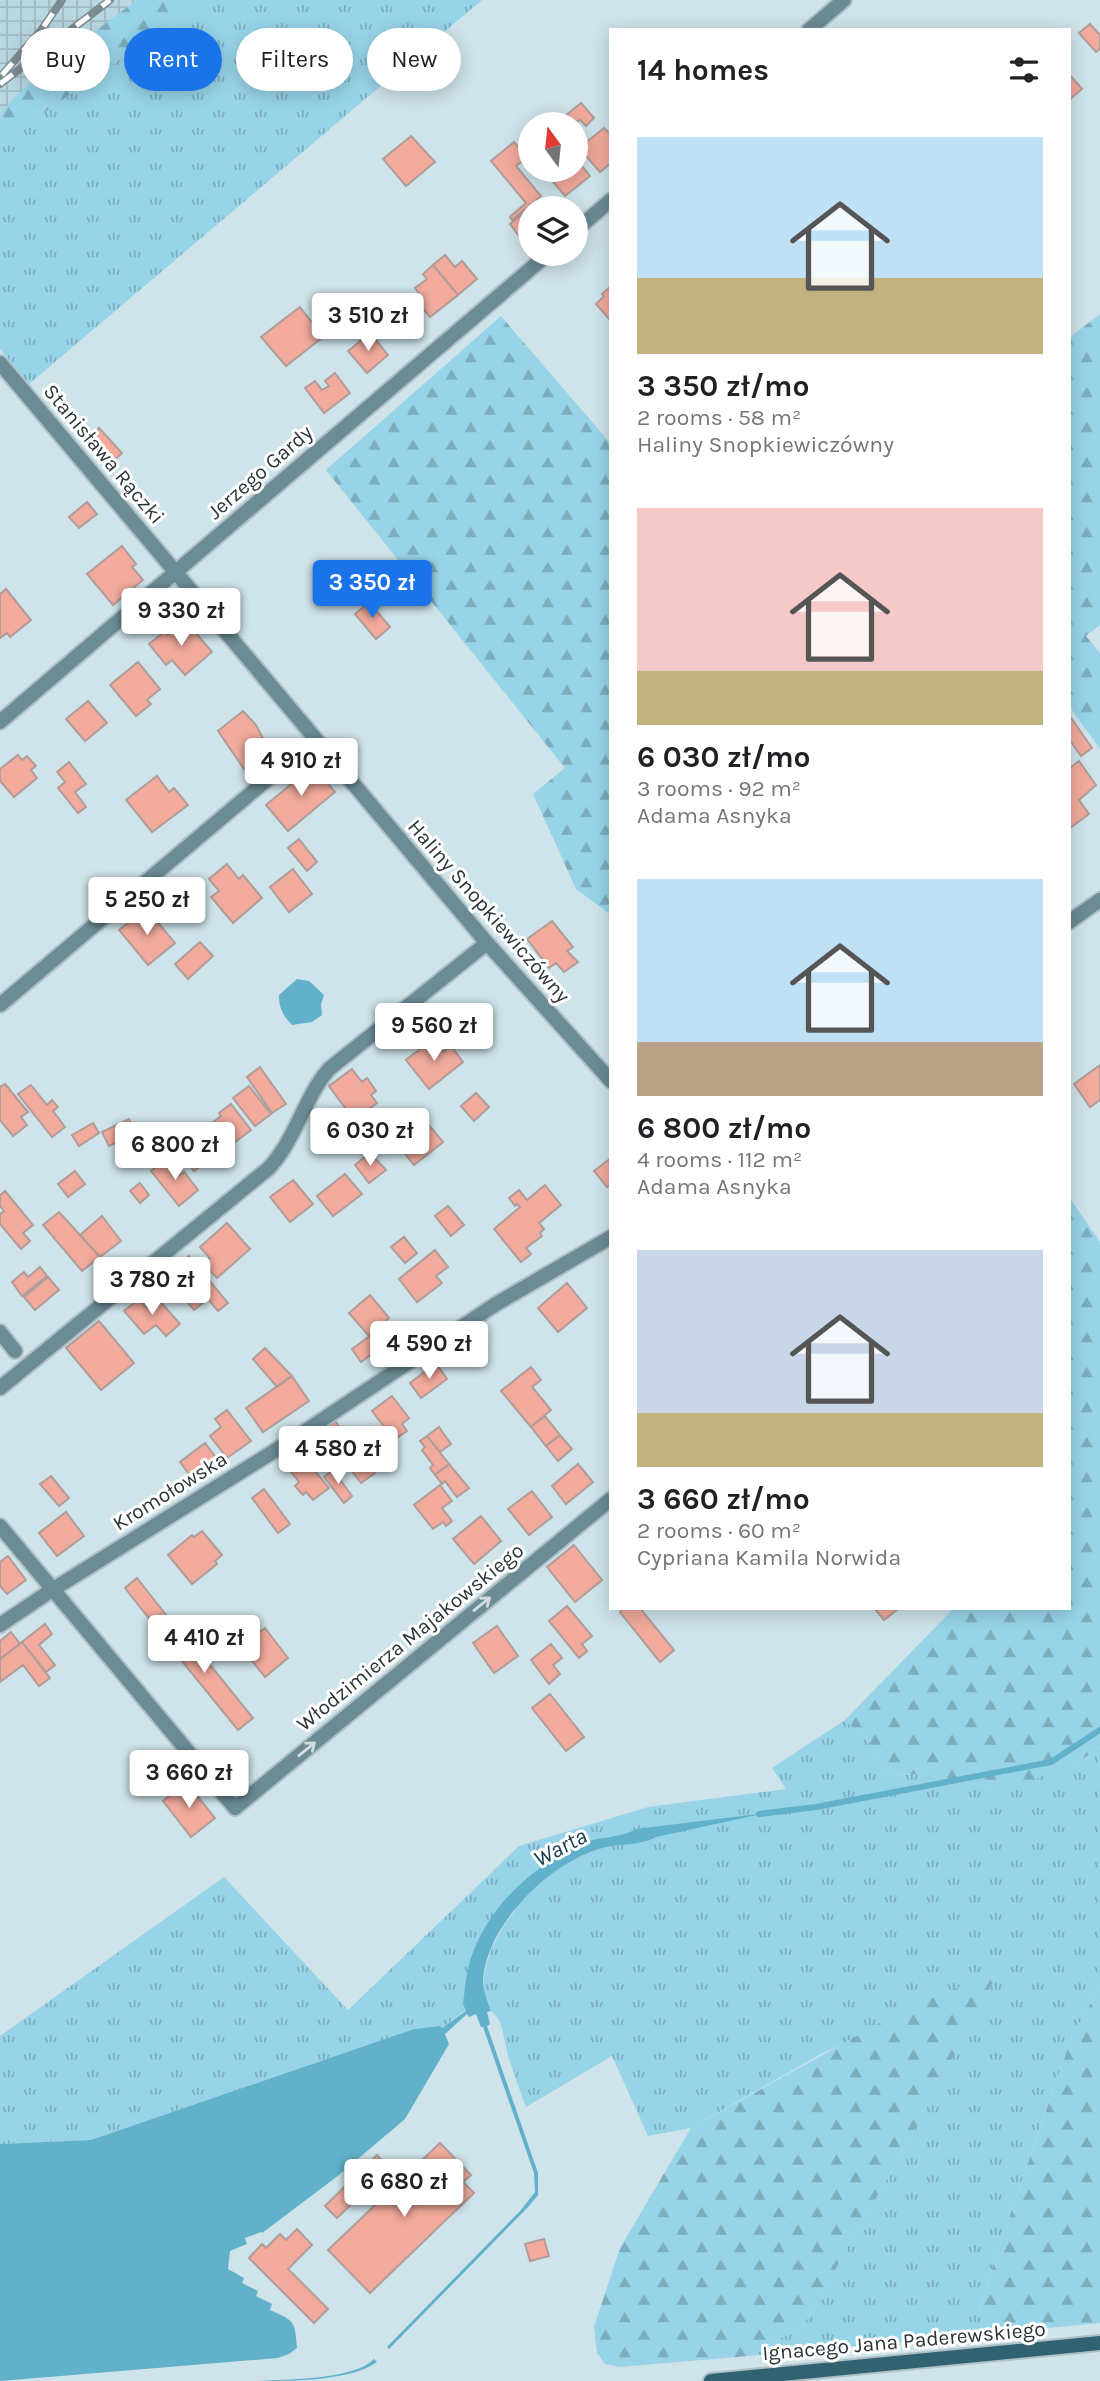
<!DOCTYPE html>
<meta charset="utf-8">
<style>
:root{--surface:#fff;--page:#f6f6f6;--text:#202124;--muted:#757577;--accent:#1a73e8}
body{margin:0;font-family:Karla,sans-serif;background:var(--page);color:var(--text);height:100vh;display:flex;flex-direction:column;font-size:26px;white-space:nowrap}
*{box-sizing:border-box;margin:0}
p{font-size:23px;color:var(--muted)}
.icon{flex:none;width:38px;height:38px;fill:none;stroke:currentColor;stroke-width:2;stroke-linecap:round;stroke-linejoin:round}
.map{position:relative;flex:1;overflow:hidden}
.details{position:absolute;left:609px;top:28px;width:462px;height:1582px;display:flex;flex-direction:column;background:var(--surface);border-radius:0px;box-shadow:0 4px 18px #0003}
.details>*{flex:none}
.top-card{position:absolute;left:21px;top:28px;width:483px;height:63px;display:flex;gap:14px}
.needle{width:46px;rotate:345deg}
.buttons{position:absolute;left:518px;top:112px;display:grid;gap:14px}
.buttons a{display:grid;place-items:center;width:70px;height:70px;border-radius:50%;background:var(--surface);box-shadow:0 4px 18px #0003;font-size:35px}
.price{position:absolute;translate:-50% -60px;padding:0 16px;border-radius:7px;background:#fff;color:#222;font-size:23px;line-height:46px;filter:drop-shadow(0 2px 4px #0008)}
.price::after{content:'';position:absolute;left:50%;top:42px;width:21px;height:16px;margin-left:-10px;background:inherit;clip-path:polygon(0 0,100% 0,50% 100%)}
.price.current{background:var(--accent);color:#fff}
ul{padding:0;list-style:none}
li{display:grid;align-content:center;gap:14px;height:371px;padding:0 28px}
li span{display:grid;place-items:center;height:217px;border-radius:0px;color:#555}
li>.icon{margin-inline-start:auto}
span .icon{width:126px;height:126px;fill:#fffc;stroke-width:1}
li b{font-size:30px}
h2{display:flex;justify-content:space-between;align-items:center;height:84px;padding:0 28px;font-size:30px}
.tag{padding:0 24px;border-radius:32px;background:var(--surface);box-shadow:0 4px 18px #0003;font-size:24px;line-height:63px}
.tag.current{background:var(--accent);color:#fff}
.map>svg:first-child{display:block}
.industrial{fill:url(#industrial-grid)}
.grass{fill:url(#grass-tufts)}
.forest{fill:url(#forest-firs)}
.water{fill:#61b1ca}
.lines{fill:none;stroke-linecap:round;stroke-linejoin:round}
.stream{stroke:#61b1ca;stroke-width:6}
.building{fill:#f1aa9c;stroke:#b09c98;stroke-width:2}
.minor-casing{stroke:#aec0c6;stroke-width:18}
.secondary-casing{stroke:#aec0c6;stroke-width:18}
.minor{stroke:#6b8b95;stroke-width:14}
.secondary{stroke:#316271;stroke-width:14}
.rail-casing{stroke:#7c8b90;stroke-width:8}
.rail{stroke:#fff;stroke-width:5;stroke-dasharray:16;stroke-linecap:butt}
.oneway{stroke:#d3dcdf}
.labels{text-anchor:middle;stroke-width:6;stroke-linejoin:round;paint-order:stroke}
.street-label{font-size:21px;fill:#2c3437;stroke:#fff}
.water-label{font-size:23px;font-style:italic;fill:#1b404b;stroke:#fff}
</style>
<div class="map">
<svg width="1100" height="2381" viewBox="0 0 1100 2381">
<defs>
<pattern id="industrial-grid" width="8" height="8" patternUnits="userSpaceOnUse" patternTransform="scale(1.75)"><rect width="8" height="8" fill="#b9d7e1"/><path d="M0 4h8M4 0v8" fill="none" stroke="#9fb9c2"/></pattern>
<pattern id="grass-tufts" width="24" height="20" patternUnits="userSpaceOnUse" patternTransform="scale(1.75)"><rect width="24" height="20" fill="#98d4e8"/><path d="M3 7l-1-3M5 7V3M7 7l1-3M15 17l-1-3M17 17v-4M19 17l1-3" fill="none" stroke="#7cadbd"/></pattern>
<pattern id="forest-firs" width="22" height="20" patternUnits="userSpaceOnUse" patternTransform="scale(1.75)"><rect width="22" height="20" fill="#98d4e8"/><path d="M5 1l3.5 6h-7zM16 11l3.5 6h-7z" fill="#7cadbd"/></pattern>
</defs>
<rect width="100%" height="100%" fill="#cee3ea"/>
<!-- industrial -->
<path class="industrial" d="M0,0H204L0,144Z"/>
<!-- grass -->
<path class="grass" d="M204,0H482L29,384L0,349V144Z
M845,1720L869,1741L886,1775L921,1774L994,1787L1074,1765L1100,1747V1987L1072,2036L994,2261L979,2313L984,2334L748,2356L803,2326L890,2174L998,1972L823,2053L691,2128L648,2136L612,2056L526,2107C520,2090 513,2073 508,2055C505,2044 503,2028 498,2018C496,2015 492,2013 490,2010C472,1978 496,1934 516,1909L499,1908L471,1959L463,2004L466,2010L442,2028L439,2026L414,2029L91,2140L0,2144V2036L224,1877L348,2010L519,1846L648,1807L786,1789L772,1768Z"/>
<!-- forest -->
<path class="forest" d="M137,0H204L0,144C0,136 0,125 0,117C5,96 114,17 137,0Z
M1100,314V625L1086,636L1100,653V749L1069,706V338Z
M501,316L611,444V915L576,889L533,794L565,768L326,470Z
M1069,1197L1100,1242V1747L1074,1765L1029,1781L994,1787L921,1774L886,1775L869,1741L845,1720L954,1608H1069Z
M999,1971L890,2174L803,2326L748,2356L620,2367L605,2364L597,2353L594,2327L620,2248L691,2128L905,2009Z
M1100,1987V2323L984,2334L979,2313L994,2261L1072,2036Z"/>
<!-- water -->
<path class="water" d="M297,979L309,981L324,995L321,1004L322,1015L312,1022L292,1025C283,1015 279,1009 279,995Z
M766,1813L656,1837C641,1846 617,1843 599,1849C548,1864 487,1925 483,1980C483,1990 487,2001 491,2011L487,2012L490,2024L487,2026L538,2173V2195L529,2206L389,2349L387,2347L521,2210L535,2192L534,2173L483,2027H481L476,2014L469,2017L467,2014L445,2034L449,2044L405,2119L339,2175L262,2233L261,2232L245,2238L247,2244L230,2251L228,2269L244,2278L242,2283L258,2291L256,2296L272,2304L270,2310C295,2321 295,2321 297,2348L289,2354L278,2358L0,2381V2144L91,2140L414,2029L440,2026L442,2028L466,2011L463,2004C465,1989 466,1975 470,1961C486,1909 531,1867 579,1845C597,1836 619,1839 636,1829Z
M374,2359L377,2362C351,2381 292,2381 258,2381C287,2379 354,2380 374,2359Z"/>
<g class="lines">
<!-- stream -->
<path class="stream" d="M759,1814L816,1807L1051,1762L1100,1730"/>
</g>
<!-- building -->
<path class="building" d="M1090,24L1100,35V49L1096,52L1079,33Z
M1069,74L1082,89L1069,100Z
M581,103L594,118L586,126L580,120L572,124L565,116Z
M604,128L611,135V163L600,172L579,148Z
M411,136L435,162L406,186L383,159Z
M514,142L527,158L516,166L541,196L512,220L510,217L526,203L491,161Z
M576,159L590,176L565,196L543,170H576Z
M540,200L547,208H530V233L522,240L510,224Z
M445,255L455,267L462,261L477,279L458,295L433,265Z
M433,265L458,295L430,317L416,300L421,296L415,288L427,279L423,274Z
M611,286V321L596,304L604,296L602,294Z
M300,307L323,337L286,366L261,337Z
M370,333L388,355L367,373L348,351Z
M335,373L350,393L324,413L305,388L315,381L322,390L329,386L325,381Z
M99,428L122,453L107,467L84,442Z
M87,502L97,514L79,528L69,517Z
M122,546L136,564L132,567L143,580L113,605L87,574Z
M6,589L31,620L10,637L7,633L0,638V594Z
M369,602L390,627L376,639L355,614Z
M185,620L212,652L185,675L172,660L166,665L149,644L164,632L167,635Z
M138,662L160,689L147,700L151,704L136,716L110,685Z
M88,701L107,723L85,741L66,719Z
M243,711L256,725L268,748L244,769L218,731Z
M1069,715L1092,748L1081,756L1069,739Z
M18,755L22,760L27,756L36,766L31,770L37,778L14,797L0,781V769Z
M1079,761L1096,785L1079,800L1089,814L1070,828L1069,764L1071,767Z
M69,762L86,784L75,792L86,807L78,813L58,788L65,782L57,772Z
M313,766L335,792L288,831L266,805Z
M157,776L169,792L174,788L188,805L152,832L126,800Z
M299,839L317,862L307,871L288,848Z
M227,864L239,879L243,875L262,898L233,923L211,897L219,891L209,879Z
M293,869L312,894L289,912L270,887Z
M146,908L175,943L148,965L119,930Z
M552,921L573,947L567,951L578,962L564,972L556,963L549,968L527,939Z
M200,942L213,956L188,979L175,964Z
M433,1039L443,1052L451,1046L463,1062L429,1089L406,1060Z
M1100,1065V1100L1090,1107L1074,1084Z
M260,1067L286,1104L272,1113L247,1077Z
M352,1069L362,1082L367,1078L376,1091L371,1095L377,1103L354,1120L329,1086Z
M5,1084L28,1112L21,1117L27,1125L13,1136L0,1120V1087Z
M31,1085L47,1105L52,1100L58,1107L53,1111L65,1127L52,1137L18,1094Z
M249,1086L271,1114L255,1126L233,1098Z
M476,1093L489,1107L474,1121L461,1106Z
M231,1104L251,1130L219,1154L202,1131L221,1116L219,1113Z
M423,1118L443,1142L414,1165L395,1141Z
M129,1119L136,1133L109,1146L102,1132Z
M93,1123L99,1133L79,1146L72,1135Z
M196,1128L216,1155L194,1171L174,1144Z
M370,1153L386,1170L369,1183L355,1165Z
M611,1158V1184L607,1187L594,1171Z
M167,1159L180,1175L184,1172L198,1190L179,1206L151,1171Z
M75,1171L85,1184L68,1197L58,1184Z
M345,1174L362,1194L333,1216L317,1196Z
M293,1180L313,1204L290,1222L270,1197Z
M140,1183L149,1195L140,1203L130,1191Z
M545,1185L561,1205L539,1223L544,1229L540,1233L542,1236L526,1248L531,1254L521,1262L494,1229L520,1207L517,1204L515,1206L509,1198L519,1190L527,1200Z
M5,1191L33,1225L23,1233L30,1241L21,1249L0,1224V1214L4,1211L0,1206V1195Z
M448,1206L464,1225L451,1236L435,1216Z
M59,1212L100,1257L82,1271L43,1225Z
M102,1216L121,1241L100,1257L80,1235Z
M227,1223L250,1249L217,1278L204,1264L210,1258L200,1247Z
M404,1237L417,1253L405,1263L391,1247Z
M435,1250L448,1267L436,1276L442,1283L417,1302L399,1279Z
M189,1256L228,1303L218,1311L208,1299L194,1310L181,1294L191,1286L176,1267Z
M40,1267L47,1276L22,1296L12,1282L24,1272L28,1277Z
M48,1277L59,1290L35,1310L24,1297Z
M567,1283L587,1308L558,1332L538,1308Z
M370,1295L389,1318L369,1336L349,1313Z
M157,1298L180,1324L166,1336L156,1325L144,1334L124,1311L139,1299L147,1308Z
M99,1321L134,1363L101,1390L66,1348Z
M370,1336L379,1349L361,1362L352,1349Z
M265,1348L292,1376L277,1387L253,1359Z
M436,1363L447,1379L421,1398L410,1383Z
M531,1367L541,1380L532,1387L551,1410L531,1427L501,1391Z
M292,1376L309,1401L263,1432L246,1408Z
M392,1396L409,1418L402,1424L407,1431L394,1440L372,1411Z
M227,1410L251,1441L227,1458L210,1436L221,1427L215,1419Z
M545,1416L560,1435L546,1446L531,1427Z
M335,1421L375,1473L361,1483L321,1431Z
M439,1427L451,1444L440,1452L427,1436Z
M560,1435L572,1449L558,1461L546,1446Z
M427,1436L449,1464L435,1475L430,1468L433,1465L422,1450L425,1447L420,1441Z
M205,1443L220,1463L195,1482L180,1462Z
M298,1450L329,1488L313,1500L306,1492L303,1495L295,1486L299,1482L283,1462Z
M449,1464L469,1488L457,1497L445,1481L442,1484L435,1475Z
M578,1464L593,1482L566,1504L552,1486Z
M333,1470L352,1496L344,1503L324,1477Z
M51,1476L69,1498L59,1506L40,1484Z
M440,1485L452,1501L442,1508L452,1521L446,1526L443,1522L433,1529L414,1505Z
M264,1489L290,1524L278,1533L252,1498Z
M532,1491L552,1517L529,1535L508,1509Z
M66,1512L84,1536L57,1556L39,1533Z
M481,1516L501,1541L474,1564L453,1539Z
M202,1531L222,1555L215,1561L217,1564L192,1584L168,1555L192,1535L194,1537Z
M574,1545L602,1580L575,1602L547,1567Z
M8,1556L26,1580L7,1594L0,1586V1562Z
M137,1578L174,1625L162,1635L125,1588Z
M567,1606L592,1636L582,1644L587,1651L579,1658L549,1621Z
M624,1608H640L674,1650L660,1662L620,1612Z
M874,1608H899L884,1620Z
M45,1624L52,1634L39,1645L55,1665L46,1672L22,1642Z
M178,1625L253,1718L238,1730L173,1650L162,1659L152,1646Z
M497,1626L518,1656L494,1673L473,1643Z
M265,1628L288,1658L265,1677L241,1647Z
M11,1632L20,1644L0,1659V1641Z
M22,1642L50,1678L39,1686L23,1665L0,1682V1659Z
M551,1644L562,1658L553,1665L560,1674L549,1684L531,1660Z
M550,1694L584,1737L566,1751L532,1708Z
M186,1782L215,1818L191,1837L163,1801Z
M440,2143L471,2175L463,2182L474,2193L370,2293L328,2250Z
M377,2155L389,2168L337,2218L325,2206Z
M297,2229L312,2245L288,2269L328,2309L314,2323L249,2258L262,2244L266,2248L280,2234L286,2240Z
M544,2239L549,2256L530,2261L525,2244Z"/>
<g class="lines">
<!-- minor casing -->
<g class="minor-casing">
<path id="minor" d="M809,30L844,0
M576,230L611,200
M0,363L487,943L611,1081
M0,722L548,254
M1069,922L1100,900
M0,1005L315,739
M0,1332L15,1351
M0,1388L269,1168C296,1139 304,1098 329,1069L487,943
M0,1526L235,1808L611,1499
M0,1625L52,1590L292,1440L496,1304L611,1237"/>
</g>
<!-- secondary casing -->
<g class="secondary-casing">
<path id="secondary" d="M711,2381L1100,2343"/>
</g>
<!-- minor -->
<use href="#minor" class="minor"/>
<!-- secondary -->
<use href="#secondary" class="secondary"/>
<!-- rail casing -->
<g class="rail-casing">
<path id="rail" d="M2,75L42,29L62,0
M0,84L110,0"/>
</g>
<!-- rail -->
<use href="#rail" class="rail"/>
</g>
<!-- one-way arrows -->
<defs><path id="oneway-shaft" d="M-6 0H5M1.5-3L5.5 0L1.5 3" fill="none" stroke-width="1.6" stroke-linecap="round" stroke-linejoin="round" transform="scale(1.75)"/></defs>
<g class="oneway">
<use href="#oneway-shaft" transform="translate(482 1604) rotate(-39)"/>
<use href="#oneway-shaft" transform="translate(307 1749) rotate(-39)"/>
</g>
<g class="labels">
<!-- street labels -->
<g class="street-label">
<text transform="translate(104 454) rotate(50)" y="7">Stanisława Rączki</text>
<text transform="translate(260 472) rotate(-41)" y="7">Jerzego Gardy</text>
<text transform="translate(489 911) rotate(49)" y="7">Haliny Snopkiewiczówny</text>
<text transform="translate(170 1491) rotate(-32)" y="7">Kromołowska</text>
<text transform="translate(410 1637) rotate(-39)" y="7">Włodzimierza Majakowskiego</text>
<text transform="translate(904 2341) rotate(-5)" y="7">Ignacego Jana Paderewskiego</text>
</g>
<!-- water labels -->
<g class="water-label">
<text transform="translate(560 1847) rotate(-28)" y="8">Warta</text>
</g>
</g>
</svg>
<div class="buttons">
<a><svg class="needle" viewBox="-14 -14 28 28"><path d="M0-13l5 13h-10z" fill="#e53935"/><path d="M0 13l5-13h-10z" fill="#757577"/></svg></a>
<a><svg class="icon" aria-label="layers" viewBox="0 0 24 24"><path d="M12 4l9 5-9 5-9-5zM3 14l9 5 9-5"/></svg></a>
</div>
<b class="price" style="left:368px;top:353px">3 510 zł</b>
<b class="price current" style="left:372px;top:620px">3 350 zł</b>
<b class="price" style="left:181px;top:648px">9 330 zł</b>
<b class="price" style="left:301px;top:798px">4 910 zł</b>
<b class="price" style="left:147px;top:937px">5 250 zł</b>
<b class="price" style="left:434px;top:1063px">9 560 zł</b>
<b class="price" style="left:370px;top:1168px">6 030 zł</b>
<b class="price" style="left:175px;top:1182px">6 800 zł</b>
<b class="price" style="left:152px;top:1317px">3 780 zł</b>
<b class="price" style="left:429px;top:1381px">4 590 zł</b>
<b class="price" style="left:338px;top:1486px">4 580 zł</b>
<b class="price" style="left:204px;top:1675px">4 410 zł</b>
<b class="price" style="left:189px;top:1810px">3 660 zł</b>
<b class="price" style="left:404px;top:2219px">6 680 zł</b>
<div class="top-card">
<a class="tag">Buy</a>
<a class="tag current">Rent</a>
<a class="tag">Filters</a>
<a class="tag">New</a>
</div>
<section class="details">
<h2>14 homes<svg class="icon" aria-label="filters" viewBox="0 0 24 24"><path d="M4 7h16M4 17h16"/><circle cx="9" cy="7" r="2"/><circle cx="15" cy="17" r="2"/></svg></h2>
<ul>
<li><span style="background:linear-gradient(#bfe0f5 65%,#c2b280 0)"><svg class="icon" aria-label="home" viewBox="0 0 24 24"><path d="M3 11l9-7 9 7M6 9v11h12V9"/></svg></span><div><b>3 350 zł/mo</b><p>2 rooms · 58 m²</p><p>Haliny Snopkiewiczówny</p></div></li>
<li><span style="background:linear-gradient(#f6c9c9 75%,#c2b280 0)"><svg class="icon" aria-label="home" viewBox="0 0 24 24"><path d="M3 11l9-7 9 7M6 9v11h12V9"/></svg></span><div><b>6 030 zł/mo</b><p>3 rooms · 92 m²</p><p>Adama Asnyka</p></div></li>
<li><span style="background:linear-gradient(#bfe0f5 75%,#b9a48a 0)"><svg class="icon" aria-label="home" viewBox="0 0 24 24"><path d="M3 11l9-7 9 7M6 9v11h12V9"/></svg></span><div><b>6 800 zł/mo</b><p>4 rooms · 112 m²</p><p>Adama Asnyka</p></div></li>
<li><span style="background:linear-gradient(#c9d6e8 75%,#c2b280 0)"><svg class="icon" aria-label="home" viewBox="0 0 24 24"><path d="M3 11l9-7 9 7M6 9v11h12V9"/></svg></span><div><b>3 660 zł/mo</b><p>2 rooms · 60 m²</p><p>Cypriana Kamila Norwida</p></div></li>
</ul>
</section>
</div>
